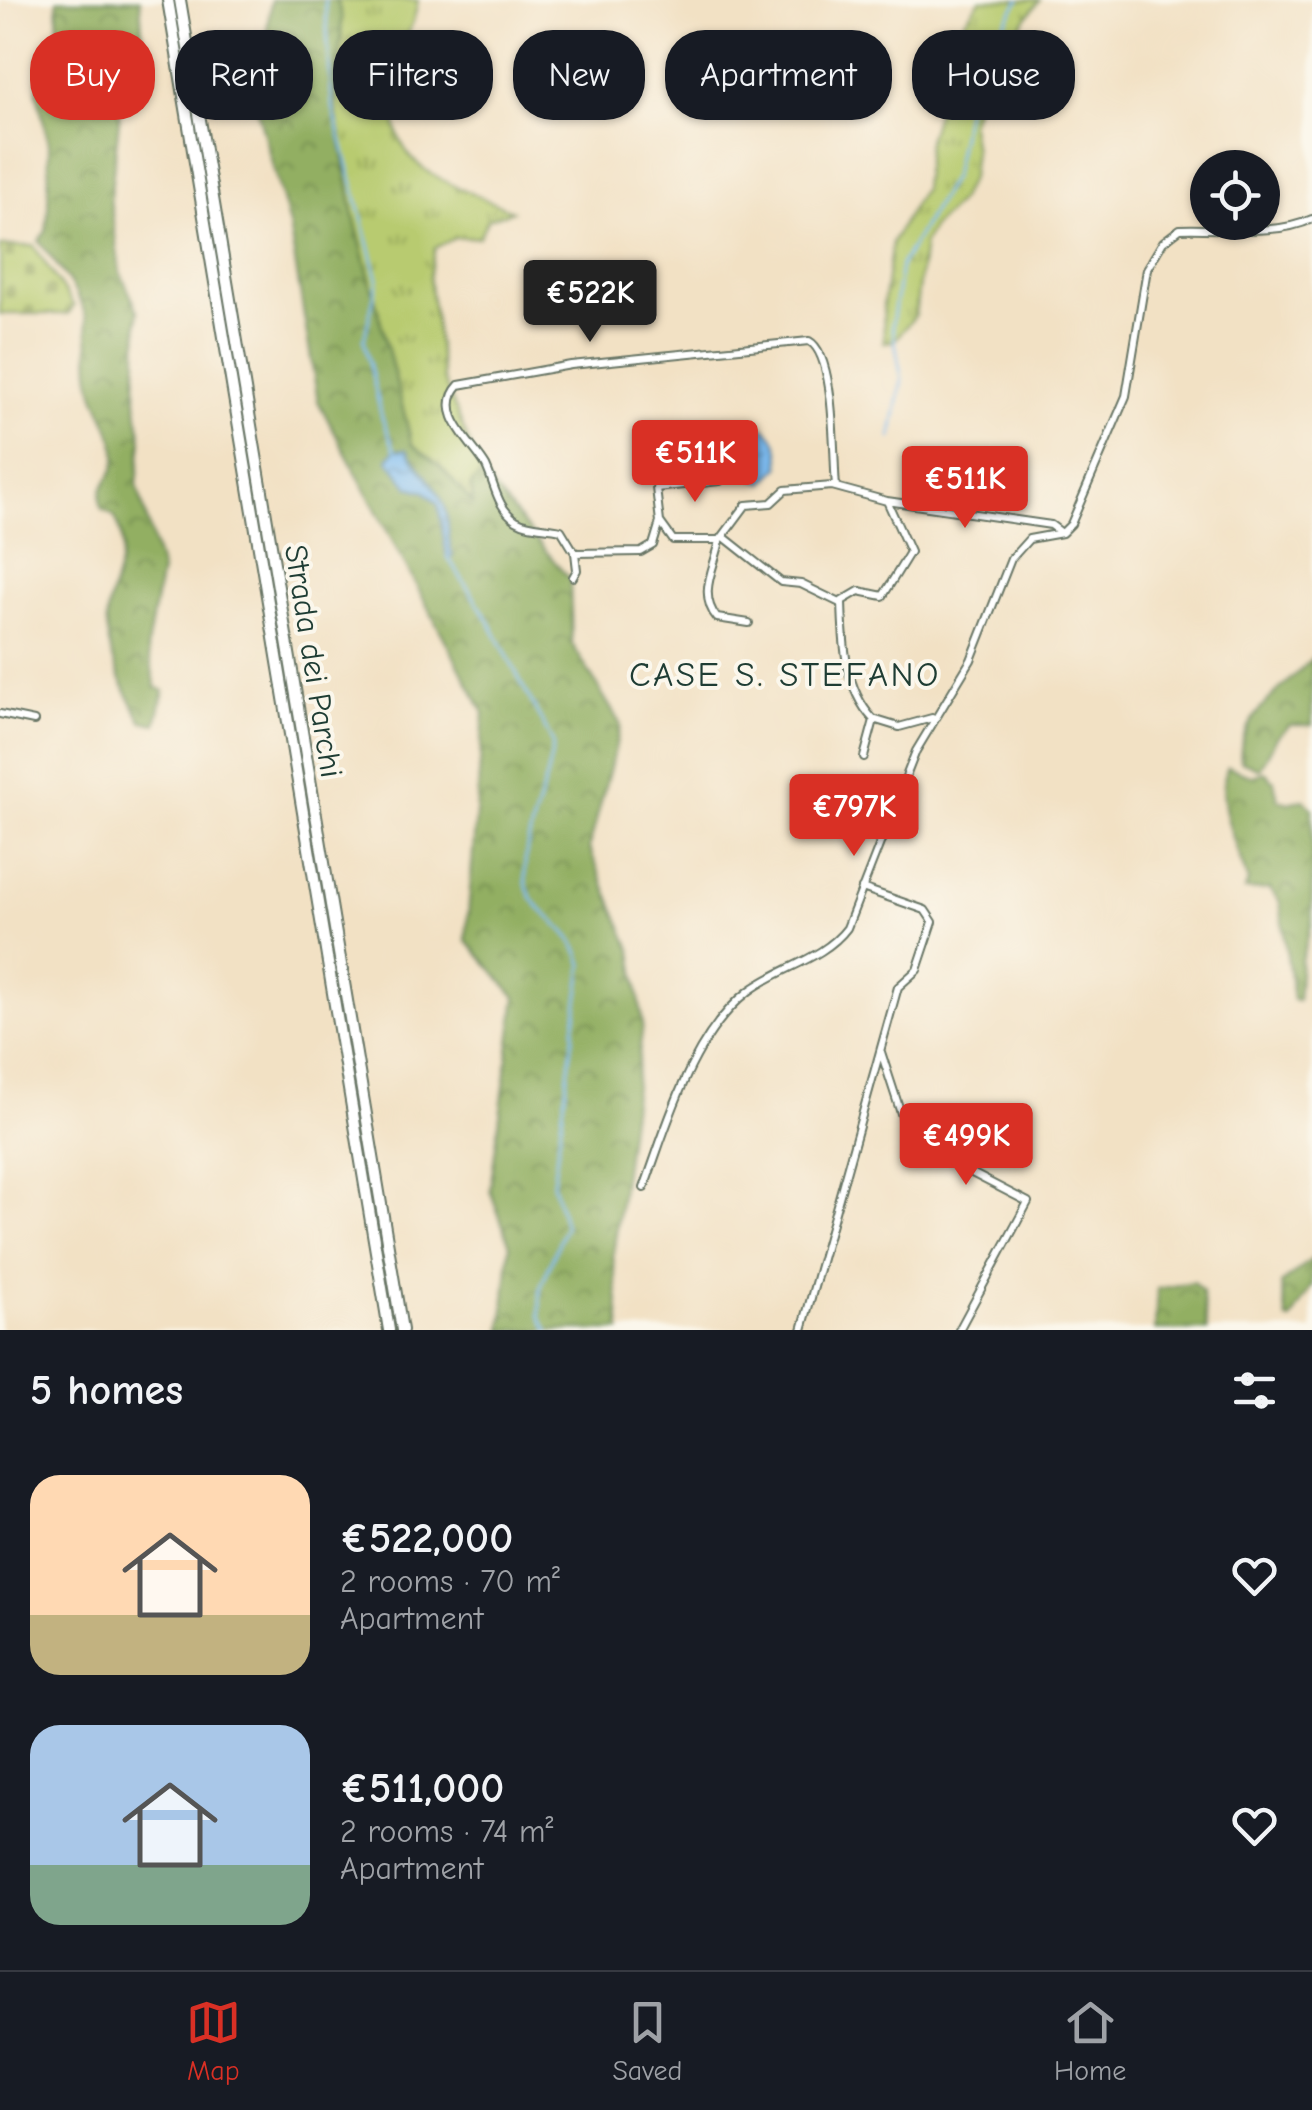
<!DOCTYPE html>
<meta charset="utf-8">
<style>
:root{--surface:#171b24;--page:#242831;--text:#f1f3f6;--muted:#9ea1a6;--line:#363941;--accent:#d93025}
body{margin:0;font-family:"Comic Neue",sans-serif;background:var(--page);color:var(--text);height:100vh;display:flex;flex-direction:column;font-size:38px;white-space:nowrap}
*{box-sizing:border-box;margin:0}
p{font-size:32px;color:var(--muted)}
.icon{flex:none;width:55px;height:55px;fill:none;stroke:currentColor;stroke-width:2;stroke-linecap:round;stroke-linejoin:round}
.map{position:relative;height:1330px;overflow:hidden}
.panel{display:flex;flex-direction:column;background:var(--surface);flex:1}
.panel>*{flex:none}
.top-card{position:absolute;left:30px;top:30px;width:1252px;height:90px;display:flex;gap:20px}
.tools{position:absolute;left:1190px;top:150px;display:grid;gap:20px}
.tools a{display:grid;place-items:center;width:90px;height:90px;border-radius:50%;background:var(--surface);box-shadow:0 2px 8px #0004;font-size:50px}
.price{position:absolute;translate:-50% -85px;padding:0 22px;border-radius:10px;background:var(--accent);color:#fff;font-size:32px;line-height:65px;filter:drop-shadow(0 2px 5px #0008)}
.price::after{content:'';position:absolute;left:50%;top:60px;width:30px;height:22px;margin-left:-15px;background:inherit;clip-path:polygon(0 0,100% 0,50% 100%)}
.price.selected{background:#222;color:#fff}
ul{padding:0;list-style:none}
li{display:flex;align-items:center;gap:30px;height:250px;padding:0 30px}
li span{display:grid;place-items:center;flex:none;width:280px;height:200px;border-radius:30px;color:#555}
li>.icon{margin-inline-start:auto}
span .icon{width:120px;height:120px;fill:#fffc;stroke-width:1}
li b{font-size:42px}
h2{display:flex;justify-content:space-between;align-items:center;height:120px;padding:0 30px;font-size:42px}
.chip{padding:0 35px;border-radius:40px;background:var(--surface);box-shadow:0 2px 8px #0004;font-size:35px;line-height:90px}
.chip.selected{background:var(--accent);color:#fff}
.menu{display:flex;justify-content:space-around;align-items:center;height:140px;border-top:2px solid var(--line);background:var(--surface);font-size:28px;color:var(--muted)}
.menu a{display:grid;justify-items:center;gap:5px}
.menu .selected{color:var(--accent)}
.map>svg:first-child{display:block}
.grass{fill:url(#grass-tufts);stroke:#6c8452;stroke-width:2.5}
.forest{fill:url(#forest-crowns);stroke:#58764b;stroke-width:2.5}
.cemetery{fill:url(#cemetery-stones);stroke:#6c8452;stroke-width:2.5}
.water{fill:url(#water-ripples);stroke:#4e7c92;stroke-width:2.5}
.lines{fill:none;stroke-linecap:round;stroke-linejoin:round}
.stream{stroke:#7ebcf1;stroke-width:2.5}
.minor-casing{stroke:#697666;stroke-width:10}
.highway-casing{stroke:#697666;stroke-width:14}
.minor{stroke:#fff;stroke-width:6}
.highway{stroke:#fff;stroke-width:10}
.labels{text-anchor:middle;stroke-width:8;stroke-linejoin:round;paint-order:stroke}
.street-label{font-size:32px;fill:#1f3d34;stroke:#fbf7ec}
.neighbourhood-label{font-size:35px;letter-spacing:2.5px;fill:#1f3d34;stroke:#fbf7ec}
</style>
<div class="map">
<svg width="1312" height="1330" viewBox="0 0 1312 1330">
<defs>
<pattern id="grass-tufts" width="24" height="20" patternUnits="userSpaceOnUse" patternTransform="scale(2.5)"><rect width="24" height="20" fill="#b8cb6f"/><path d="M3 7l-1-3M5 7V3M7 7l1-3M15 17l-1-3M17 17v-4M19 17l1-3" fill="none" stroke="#95a65c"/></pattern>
<pattern id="forest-crowns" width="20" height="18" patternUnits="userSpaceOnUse" patternTransform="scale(2.5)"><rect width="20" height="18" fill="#92af62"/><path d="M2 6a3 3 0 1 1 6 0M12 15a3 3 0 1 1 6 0" fill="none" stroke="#779052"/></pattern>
<pattern id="cemetery-stones" width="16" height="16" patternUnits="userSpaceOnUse" patternTransform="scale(2.5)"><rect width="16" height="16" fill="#b8cb6f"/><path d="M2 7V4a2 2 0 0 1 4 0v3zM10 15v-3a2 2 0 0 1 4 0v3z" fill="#95a65c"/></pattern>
<pattern id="water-ripples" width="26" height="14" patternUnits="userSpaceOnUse" patternTransform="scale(2.5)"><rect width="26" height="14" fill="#7ebcf1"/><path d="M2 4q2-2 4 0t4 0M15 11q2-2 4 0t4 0" fill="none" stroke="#679ac4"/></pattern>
</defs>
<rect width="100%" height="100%" fill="#fbf7ec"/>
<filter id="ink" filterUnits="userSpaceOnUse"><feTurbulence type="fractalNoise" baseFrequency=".01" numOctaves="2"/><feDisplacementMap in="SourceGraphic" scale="20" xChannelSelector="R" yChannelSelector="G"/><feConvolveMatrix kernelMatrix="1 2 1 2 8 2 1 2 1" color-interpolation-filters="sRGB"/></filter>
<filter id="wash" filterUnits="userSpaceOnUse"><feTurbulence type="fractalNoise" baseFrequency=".0048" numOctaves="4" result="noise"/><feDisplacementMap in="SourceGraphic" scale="40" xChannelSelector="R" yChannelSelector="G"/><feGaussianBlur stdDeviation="2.25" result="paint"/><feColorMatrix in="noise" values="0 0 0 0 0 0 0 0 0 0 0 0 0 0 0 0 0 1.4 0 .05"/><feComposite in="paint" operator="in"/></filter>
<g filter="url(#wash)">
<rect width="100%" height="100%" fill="#f2e1c4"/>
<!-- grass -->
<path class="grass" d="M337,0H418C416,21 404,39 400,60C376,170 430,173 512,211L488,219L479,237L455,238L435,248L429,277L443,379L482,474L471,485L474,506L441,467L412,444L354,217L335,105L342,19Z
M980,0H1040L1012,37L977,103L970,124L974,151L971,177L959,201L933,227L924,243L915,316L894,341L884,342L883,306L892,242L923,188L928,140L965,20Z"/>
<!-- forest -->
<path class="forest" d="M57,0H140L143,44L134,53L123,86L110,199L120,272L138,311L136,400L142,441L137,484L161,571L147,647L156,687L164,691L156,724L142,721C124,690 101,645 108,608C114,574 133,551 114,516L102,509C94,485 115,479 116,459C117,435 97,408 92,385C87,362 91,337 85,314C77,288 55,263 39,241L46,231L48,213L49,145L37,93L40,54L59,55Z
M271,0H337L342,18L335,105L354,217L412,444L441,467L473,504L471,485L482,474L570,580L572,644L621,725L589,848L632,951L643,1024L613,1256L621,1330H502L510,1245L490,1190L516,997L466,940L484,713L318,401L289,225L257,109Z
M1312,658V725H1290L1277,737L1260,769L1241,761C1235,717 1287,687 1312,658Z
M1228,767L1253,776L1265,772L1274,781L1278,799L1288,803L1304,799L1312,808V923L1301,960L1298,1000H1293L1280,902L1270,889L1245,890L1248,881C1238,850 1213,798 1228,767Z
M1312,1259V1285L1291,1320L1287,1319L1281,1284Z
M1193,1282L1202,1291L1207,1330H1155L1157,1289Z"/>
<!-- cemetery -->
<path class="cemetery" d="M0,246H34L74,306L69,314H0Z"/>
<!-- water -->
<path class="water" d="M761,426C777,435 781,449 780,467L763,483L733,468L740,462L738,437Z
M407,449C419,470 438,486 445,509C450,525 446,539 453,556L447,557L438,504L426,492L409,487L388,459L395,450Z"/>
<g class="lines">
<!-- stream -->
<path class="stream" d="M325,0L332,104L378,279L364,340L382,418L395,450
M891,438L902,380L892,325L901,265L953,176L973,75L1019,0
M447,556L488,619L553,743C550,786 514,851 528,890C539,919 572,923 583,965L553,1183L565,1227L540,1289V1315L548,1330"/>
</g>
</g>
<g filter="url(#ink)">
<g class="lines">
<!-- minor casing -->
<g class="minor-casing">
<path id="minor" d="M887,501L910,552L883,596L859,591L842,601C843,641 844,688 873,719L899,727L932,718
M660,522L656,488L720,481
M724,537L781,582L801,584L842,604
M720,540C715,568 697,593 717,618L749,623
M575,553L561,530C546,526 529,528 516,520C497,508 495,485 486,466C474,444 433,413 459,385L571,365L809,341C836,355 833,457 836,487
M573,577L577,570L575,553L641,552L653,545L660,522L673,540H720L746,505L771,503L785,490L832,486L887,501L1051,525L1059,531
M0,714L34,721
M864,757L874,720
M881,1052L910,1141L1028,1202L959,1330
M644,1188C668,1123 691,1036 749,991C779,968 824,959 847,928L916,751L971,660L1011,559L1029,539L1062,533L1071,524L1126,396L1147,269L1163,242L1180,229C1221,227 1274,237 1312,219
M802,1330L898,987L917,970L933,922L925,910L862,888"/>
</g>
<!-- highway casing -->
<g class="highway-casing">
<path id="highway" d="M168,0L389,1330
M180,0L402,1330"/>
</g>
<!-- minor -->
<use href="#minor" class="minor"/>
<!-- highway -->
<use href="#highway" class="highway"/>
</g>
</g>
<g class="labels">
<!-- street labels -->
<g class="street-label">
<text transform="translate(314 661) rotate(81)" y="11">Strada dei Parchi</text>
</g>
<!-- neighbourhood labels -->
<g class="neighbourhood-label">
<text x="785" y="686">CASE S. STEFANO</text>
</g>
</g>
</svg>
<div class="tools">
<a><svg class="icon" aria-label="locate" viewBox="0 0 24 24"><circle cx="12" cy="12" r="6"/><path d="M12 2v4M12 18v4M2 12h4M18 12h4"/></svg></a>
</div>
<b class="price selected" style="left:590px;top:345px">€522K</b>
<b class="price" style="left:695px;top:505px">€511K</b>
<b class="price" style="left:965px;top:531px">€511K</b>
<b class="price" style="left:854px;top:859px">€797K</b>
<b class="price" style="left:966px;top:1188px">€499K</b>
<div class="top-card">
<a class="chip selected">Buy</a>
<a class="chip">Rent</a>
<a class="chip">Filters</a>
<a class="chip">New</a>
<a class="chip">Apartment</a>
<a class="chip">House</a>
</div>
</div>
<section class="panel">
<h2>5 homes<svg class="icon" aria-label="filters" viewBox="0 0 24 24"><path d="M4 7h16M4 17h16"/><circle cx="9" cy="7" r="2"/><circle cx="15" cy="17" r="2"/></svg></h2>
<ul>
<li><span style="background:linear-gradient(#ffd9b3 70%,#c2b280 0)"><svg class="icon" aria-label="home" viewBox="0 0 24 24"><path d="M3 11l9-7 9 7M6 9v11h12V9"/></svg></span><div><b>€522,000</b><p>2 rooms · 70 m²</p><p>Apartment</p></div><svg class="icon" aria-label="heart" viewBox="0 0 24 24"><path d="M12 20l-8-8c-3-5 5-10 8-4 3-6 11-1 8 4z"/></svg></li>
<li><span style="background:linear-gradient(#a9c7e8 70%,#7fa58c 0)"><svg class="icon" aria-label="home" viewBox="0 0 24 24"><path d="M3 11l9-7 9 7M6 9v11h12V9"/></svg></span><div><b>€511,000</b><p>2 rooms · 74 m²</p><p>Apartment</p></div><svg class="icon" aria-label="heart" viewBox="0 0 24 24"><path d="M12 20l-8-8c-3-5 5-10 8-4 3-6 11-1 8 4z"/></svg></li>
</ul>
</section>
<nav class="menu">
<a class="selected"><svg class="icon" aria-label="map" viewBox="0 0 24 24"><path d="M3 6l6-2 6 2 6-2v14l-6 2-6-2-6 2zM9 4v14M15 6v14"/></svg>Map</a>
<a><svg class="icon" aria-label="saved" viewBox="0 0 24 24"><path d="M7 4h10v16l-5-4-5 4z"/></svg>Saved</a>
<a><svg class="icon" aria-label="home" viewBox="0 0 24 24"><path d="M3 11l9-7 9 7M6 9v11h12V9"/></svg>Home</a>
</nav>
